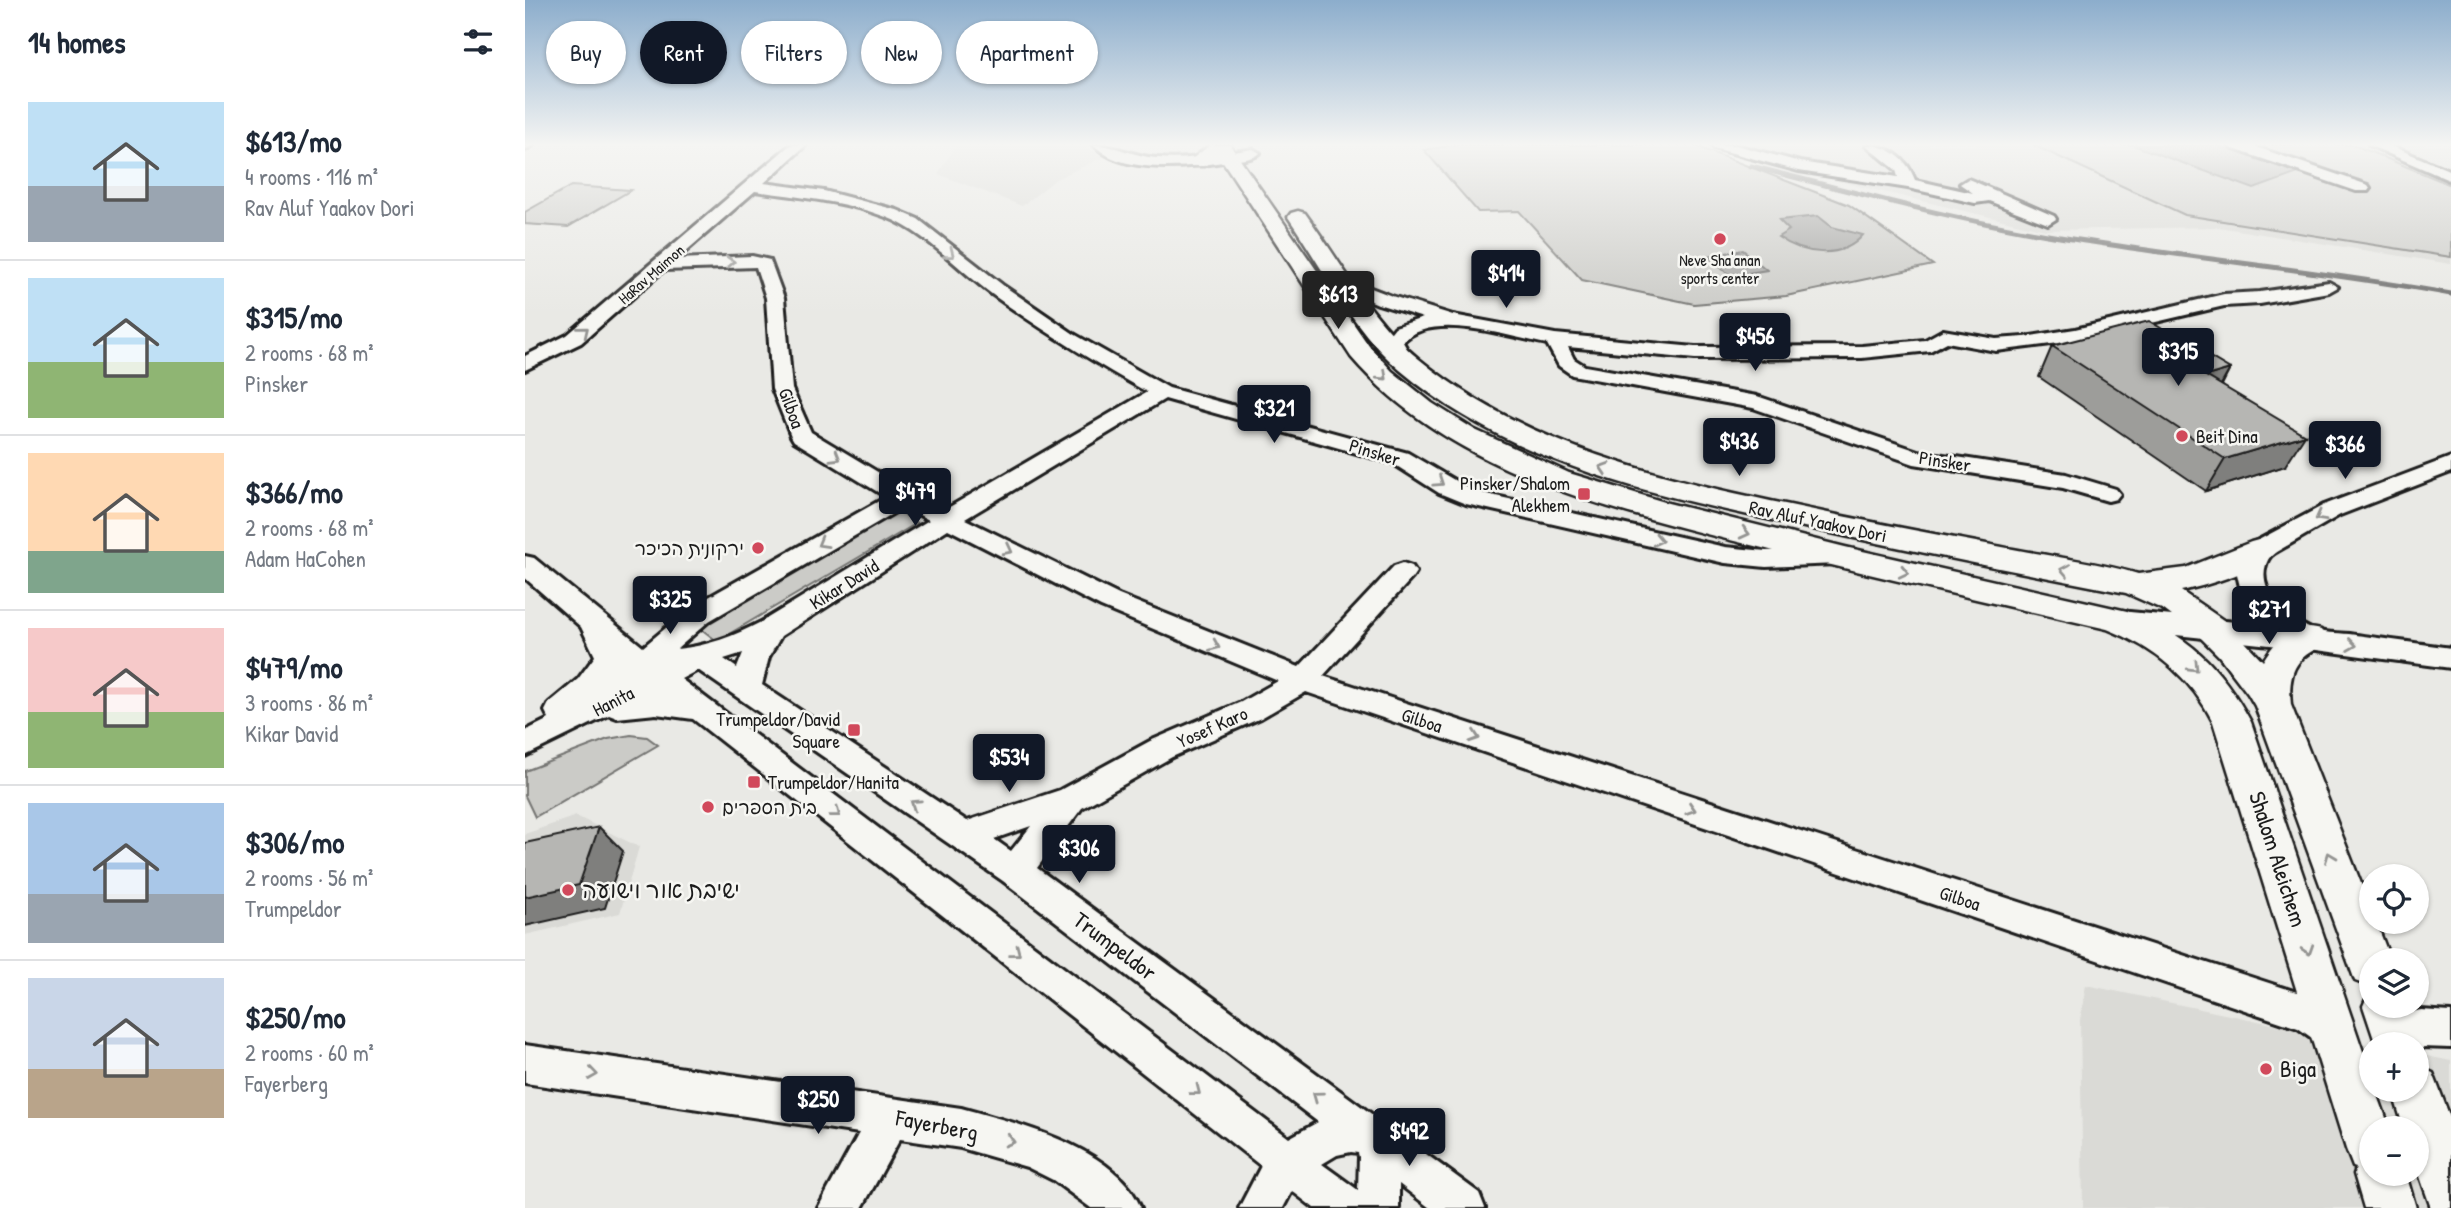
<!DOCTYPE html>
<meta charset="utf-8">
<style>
:root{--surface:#fff;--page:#f2f2f3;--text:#1f2937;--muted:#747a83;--line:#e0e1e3;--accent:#111827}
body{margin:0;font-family:"Patrick Hand","Playpen Sans Hebrew",sans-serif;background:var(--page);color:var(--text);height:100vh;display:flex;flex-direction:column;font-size:26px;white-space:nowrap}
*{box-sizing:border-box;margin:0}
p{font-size:23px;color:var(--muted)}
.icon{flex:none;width:38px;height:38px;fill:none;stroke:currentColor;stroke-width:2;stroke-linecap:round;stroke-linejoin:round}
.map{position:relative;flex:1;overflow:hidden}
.side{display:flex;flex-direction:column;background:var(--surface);width:525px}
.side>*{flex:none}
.banner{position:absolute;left:21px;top:21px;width:665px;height:63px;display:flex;gap:14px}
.controls{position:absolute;left:1834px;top:864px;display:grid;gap:14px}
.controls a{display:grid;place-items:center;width:70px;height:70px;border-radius:50%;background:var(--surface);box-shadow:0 2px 5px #0004;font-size:35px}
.price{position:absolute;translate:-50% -60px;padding:0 16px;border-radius:7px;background:var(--accent);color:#fff;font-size:23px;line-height:46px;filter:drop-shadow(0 2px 4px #0008)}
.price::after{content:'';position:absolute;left:50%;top:42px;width:21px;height:16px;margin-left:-10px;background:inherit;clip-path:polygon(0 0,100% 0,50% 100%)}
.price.on{background:#222;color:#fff}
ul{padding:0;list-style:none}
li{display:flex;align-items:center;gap:21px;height:175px;padding:0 28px}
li+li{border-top:2px solid var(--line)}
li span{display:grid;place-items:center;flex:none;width:196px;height:140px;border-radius:0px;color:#555}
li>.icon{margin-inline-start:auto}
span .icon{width:84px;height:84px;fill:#fffc;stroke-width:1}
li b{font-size:30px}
h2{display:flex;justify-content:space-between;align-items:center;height:84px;padding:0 28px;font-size:30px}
.tag{padding:0 24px;border-radius:32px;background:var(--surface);box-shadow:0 2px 5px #0004;font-size:24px;line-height:63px}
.tag.on{background:var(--accent);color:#fff}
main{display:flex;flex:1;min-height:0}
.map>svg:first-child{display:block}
.built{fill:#dadad6;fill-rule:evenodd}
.green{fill:#cbcbc7;stroke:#747472;stroke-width:2}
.water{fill:#a3a3a1;stroke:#6d6d6c;stroke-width:2}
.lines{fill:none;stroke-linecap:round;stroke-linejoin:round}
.stream{stroke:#6d6d6c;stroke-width:5}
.minor-casing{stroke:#1c1c1c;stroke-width:6}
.major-casing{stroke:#1c1c1c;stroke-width:5}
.minor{fill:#f6f6f2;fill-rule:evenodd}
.major{fill:#f6f6f2;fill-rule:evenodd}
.wall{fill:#9d9d9a;stroke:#1c1c1c;stroke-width:2}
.shaded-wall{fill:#7f7f7d;stroke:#1c1c1c;stroke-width:2}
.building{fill:#b6b6b3;stroke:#1c1c1c;stroke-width:2}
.oneway{stroke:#949492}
.poi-dot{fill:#d1495b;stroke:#f6f6f2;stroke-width:2.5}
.labels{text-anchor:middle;stroke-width:5;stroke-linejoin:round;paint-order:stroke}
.far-poi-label{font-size:16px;fill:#1c1c1c;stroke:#f6f6f2}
.far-street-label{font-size:16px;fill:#1c1c1c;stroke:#f6f6f2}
.street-label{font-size:19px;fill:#1c1c1c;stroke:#f6f6f2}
.poi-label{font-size:19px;fill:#1c1c1c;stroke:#f6f6f2;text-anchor:start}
.near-street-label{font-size:23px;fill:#1c1c1c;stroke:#f6f6f2}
.near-poi-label{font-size:23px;fill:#1c1c1c;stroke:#f6f6f2;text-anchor:start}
</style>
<main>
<section class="side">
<h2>14 homes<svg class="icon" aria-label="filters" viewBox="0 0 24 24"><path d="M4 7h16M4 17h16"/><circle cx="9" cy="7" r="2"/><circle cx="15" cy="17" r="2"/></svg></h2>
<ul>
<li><span style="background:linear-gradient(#bfe0f5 60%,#9aa5b1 0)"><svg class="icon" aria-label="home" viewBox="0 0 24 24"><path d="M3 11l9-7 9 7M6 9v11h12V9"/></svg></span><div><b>$613/mo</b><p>4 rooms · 116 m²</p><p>Rav Aluf Yaakov Dori</p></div></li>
<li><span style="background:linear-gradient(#bfe0f5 60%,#8fb573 0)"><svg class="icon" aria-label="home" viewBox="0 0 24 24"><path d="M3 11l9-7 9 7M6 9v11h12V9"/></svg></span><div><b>$315/mo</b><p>2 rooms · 68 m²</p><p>Pinsker</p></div></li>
<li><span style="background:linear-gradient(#ffd9b3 70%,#7fa58c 0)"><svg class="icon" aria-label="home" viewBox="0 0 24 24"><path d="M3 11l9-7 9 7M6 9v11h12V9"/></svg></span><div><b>$366/mo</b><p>2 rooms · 68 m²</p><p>Adam HaCohen</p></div></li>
<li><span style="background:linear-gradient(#f6c9c9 60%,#8fb573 0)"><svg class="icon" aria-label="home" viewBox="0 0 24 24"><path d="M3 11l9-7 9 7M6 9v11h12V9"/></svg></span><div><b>$479/mo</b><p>3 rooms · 86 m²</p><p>Kikar David</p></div></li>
<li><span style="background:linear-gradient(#a9c7e8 65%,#9aa5b1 0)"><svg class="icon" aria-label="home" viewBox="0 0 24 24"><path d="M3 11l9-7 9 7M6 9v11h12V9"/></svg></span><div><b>$306/mo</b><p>2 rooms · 56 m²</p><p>Trumpeldor</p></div></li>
<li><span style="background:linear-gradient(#c9d6e8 65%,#b9a48a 0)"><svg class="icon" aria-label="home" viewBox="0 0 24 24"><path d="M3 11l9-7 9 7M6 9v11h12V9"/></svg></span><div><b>$250/mo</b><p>2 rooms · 60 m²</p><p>Fayerberg</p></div></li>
</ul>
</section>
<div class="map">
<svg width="1926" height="1208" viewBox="0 0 1926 1208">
<rect width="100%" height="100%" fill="#e9e9e5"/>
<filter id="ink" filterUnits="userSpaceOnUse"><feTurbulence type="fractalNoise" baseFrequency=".0143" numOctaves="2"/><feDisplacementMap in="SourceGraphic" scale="14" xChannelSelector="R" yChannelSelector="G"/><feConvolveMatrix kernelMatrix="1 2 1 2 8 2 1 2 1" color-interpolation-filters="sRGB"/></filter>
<g filter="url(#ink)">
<!-- built -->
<path class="built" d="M431,145H556L579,157L531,179L497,206L413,174Z
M1177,145H1926V264L1693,227L1520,230L1227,161Z
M51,816L114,847L95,913L0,935V834Z
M1561,985L1847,1045L1846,1090H1892V1054L1926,1061V1208H1558L1555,1020ZM1846,1129H1892V1174H1846Z"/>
<!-- green -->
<path class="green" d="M930,145H1168L1324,205L1408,265L1261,296L1169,304L1057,280L994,211L953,212L899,150Z
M1508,145H1829L1926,185V257L1660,215Z
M46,186L106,190L43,227L0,224V212Z
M371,510L392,523L192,641L171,625Z
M106,735L122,737L133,745L10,817L0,796V771L83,739Z"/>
<!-- water -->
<path class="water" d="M1608,145H1691L1773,173L1729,189Z
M1293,216L1307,227L1338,235C1316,261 1277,254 1253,237L1264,230L1254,220Z
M1218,250L1242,270L1205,276L1183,256Z"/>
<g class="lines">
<!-- stream -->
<path class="stream" d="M1226,166C1320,190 1415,216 1511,233C1648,257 1788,269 1926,294"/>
<!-- minor casing -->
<g class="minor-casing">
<path id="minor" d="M0,145H8L0,150Z
M265,145H281L239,183L299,191L372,210L393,219L479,286L549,334L644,388L883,453L948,491L1200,547L1241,551L1313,548L1322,550L1326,556L1322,562L1313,564L1241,567L1200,563L941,504L914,493L867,463L640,399L440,519L594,595L774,667L869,566L878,563L887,566L891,572L887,578L798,676L1784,996L1820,1017L1826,1030L1820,1043L1807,1048L1794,1043L1773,1028L781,692L736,718L647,757L557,808L512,868L954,1193L960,1208H905L874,1184V1208H789L767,1191L758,1208H714L736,1166L168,719L131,714L92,718L84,715L0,756V731L24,719L20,711L24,703L53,679L70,656L56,627L0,578V556L9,558L118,647L166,607L361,497L269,441L266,436L247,389L241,298L231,267L139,270L56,343L0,370V356L42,335ZM230,191C273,197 319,201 361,217C399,231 435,271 468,295C518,331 569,362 622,392L421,509L386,492L286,432L267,389L259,298L245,260L227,256L152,259ZM379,507L404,520L236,622C209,636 183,646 152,649L184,621ZM423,529L576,607L753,681L716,702L625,741L535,790L442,821L237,685L244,657L256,636ZM218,653L212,668L199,659ZM173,670L478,881L793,1122L764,1138L156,679ZM506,826L486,851L469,839ZM826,1152L833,1153L834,1157L833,1190L797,1164L812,1155Z
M569,145C592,145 610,157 634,158C665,161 697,153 728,149L735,153C728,160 715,159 705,161C667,167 598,176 569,145Z
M1187,145H1211L1275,162L1373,177L1371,170L1341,145C1363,145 1382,158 1390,180L1448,193L1435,184L1443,179L1448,181L1529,216L1531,219L1523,224L1464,201L1450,203L1383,188L1274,171L1189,148Z
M1704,145H1725L1843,185L1845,188L1843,191H1831L1706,148Z
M1844,145H1864L1926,171V181Z
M817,277L867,296L928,315L1030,334L1170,347L1337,346L1400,340L1418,330L1471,339L1499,337L1550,329L1699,294L1735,292L1804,282L1813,287L1804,292L1735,304L1699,306L1550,341L1471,351L1422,342L1405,351L1337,358L1170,359L1043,347L1049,359L1060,366L1232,396L1393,451L1541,474L1591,489L1595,494L1591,499L1583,501L1538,488L1389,464L1228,408L1047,375L1034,366L1022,344C985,337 906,310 878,342L886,356L883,360H869L858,342L870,327L898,318L853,304L811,286L808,282Z
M1926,457V472L1815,515L1746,555C1725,584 1759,617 1786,629C1797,633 1812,633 1824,634C1858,639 1892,643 1926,648V668L1784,649L1594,629L1585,627L1581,620L1585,613L1594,611L1743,625L1725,605L1715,587L1712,574L1715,562L1728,543L1799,505Z
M1896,1010L1926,1012V1048L1896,1047L1892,1050V1045H1857C1863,1024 1874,1014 1896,1010Z
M0,1045L436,1108C494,1124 591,1147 616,1208H566L528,1180L502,1167L436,1148L375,1139L337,1208H293L334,1133L0,1083Z"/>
</g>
<!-- major casing -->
<g class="major-casing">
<path id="major" d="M685,145H705L844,346L867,371L907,403L950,430L1044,473L1143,503L1320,547L1602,611C1663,634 1695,665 1726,722L1846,1075V1090H1851L1865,1129H1846V1174H1881L1891,1208H1839L1829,1174L1831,1168L1828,1167L1821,1149L1688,722C1666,677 1628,647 1582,629C1472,604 1362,579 1253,552C1104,514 931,479 826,357L695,157L679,166H665L663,162Z
M773,211L780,213C816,262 846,320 894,359C1000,446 1133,477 1265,505C1339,521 1414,535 1488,549C1530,557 1573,562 1613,574L1661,568L1726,542L1737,539L1748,542L1753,549C1740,569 1680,586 1656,591L1701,622L1738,661C1750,639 1771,623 1796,630L1801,639C1796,648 1792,648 1784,653C1765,665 1764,685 1766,705L1846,909V922H1851L1866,961H1846V987L1830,981L1730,706L1723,694L1694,656L1677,639L1639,610L1601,593C1493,572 1386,551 1279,527C1138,497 988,466 875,370C827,329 798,268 763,217L766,213Z
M1845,990L1846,1006H1884L1899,1045L1892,1062V1045H1851L1838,1006Z
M1892,1066L1908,1073L1926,1120V1208H1906L1892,1168V1129H1879L1867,1090H1892Z"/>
</g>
<!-- minor -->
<use href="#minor" class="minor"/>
<!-- major -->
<use href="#major" class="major"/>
</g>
<!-- wall -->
<path class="wall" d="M1527,346L1705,369L1697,385L1760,466L1681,491L1514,377Z"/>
<!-- shaded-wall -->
<path class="shaded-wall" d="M1705,369L1688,399L1681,376Z
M1780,435L1760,466L1681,491L1700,459Z
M74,827L98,851L80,908L0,926V897Z"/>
<!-- building -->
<path class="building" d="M1624,321L1705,369L1681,376L1780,435L1700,459L1527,346Z
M74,827L54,885L0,897V843Z"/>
<!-- one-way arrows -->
<defs><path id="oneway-chevron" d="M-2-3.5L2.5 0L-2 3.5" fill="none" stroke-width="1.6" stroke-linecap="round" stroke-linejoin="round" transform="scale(1.75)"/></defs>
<g class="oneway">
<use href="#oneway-chevron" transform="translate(425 254) rotate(38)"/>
<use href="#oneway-chevron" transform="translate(205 262) rotate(-2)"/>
<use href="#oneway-chevron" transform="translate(59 331) rotate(-39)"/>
<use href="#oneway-chevron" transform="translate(858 376) rotate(43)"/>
<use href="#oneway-chevron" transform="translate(311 457) rotate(31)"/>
<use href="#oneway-chevron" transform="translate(1079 468) rotate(-162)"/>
<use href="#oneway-chevron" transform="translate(914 482) rotate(34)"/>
<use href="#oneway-chevron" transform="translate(1795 517) rotate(151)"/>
<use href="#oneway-chevron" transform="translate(1220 533) rotate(14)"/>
<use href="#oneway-chevron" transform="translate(1133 540) rotate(13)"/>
<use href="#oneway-chevron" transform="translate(297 543) rotate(150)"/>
<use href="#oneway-chevron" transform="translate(483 550) rotate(27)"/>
<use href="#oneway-chevron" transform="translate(1540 570) rotate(-169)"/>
<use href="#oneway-chevron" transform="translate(1379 572) rotate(13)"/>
<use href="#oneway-chevron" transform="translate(1827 645) rotate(8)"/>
<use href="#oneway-chevron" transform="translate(690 646) rotate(23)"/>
<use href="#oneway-chevron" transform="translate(1669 667) rotate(45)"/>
<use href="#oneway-chevron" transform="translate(950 737) rotate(18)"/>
<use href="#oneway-chevron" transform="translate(390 804) rotate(-146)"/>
<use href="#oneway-chevron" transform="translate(1166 809) rotate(18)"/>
<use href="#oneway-chevron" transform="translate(311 813) rotate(38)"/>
<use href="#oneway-chevron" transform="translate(1805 857) rotate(-111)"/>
<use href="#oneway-chevron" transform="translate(1783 950) rotate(72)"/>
<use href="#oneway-chevron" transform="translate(491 952) rotate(38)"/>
<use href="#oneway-chevron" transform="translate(68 1074) rotate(8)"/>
<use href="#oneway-chevron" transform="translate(671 1091) rotate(38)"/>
<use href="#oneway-chevron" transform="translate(792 1096) rotate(-144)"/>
<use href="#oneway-chevron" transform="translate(485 1141) rotate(15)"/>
</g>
</g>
<!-- sky -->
<linearGradient id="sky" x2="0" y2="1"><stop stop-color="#8cadcc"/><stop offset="0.46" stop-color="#f5f5f3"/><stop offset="1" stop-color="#f5f5f3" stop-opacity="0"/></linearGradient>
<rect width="1926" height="314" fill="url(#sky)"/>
<!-- markers -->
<g class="poi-dot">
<circle cx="1195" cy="239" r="7"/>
<circle cx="1657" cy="436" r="7"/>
<rect x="1052" y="487" width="14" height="14" rx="3.5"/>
<circle cx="233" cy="548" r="7"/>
<rect x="322" y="723" width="14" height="14" rx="3.5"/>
<rect x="222" y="775" width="14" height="14" rx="3.5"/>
<circle cx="183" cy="807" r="7"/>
<circle cx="43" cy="890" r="7"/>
<circle cx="1741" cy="1069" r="7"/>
</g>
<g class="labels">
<!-- far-poi labels -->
<g class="far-poi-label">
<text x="1195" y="266">Neve Sha'anan<tspan x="1195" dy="18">sports center</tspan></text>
</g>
<!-- far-street labels -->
<g class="far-street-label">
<text transform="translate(126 274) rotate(-41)" y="6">HaRav Maimon</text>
</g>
<!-- street labels -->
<g class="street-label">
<text transform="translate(267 408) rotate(70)" y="7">Gilboa</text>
<text transform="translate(850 452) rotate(17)" y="7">Pinsker</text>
<text transform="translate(1420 461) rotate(9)" y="7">Pinsker</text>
<text transform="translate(1293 521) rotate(12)" y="7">Rav Aluf Yaakov Dori</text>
<text transform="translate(319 584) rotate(-32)" y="7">Kikar David</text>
<text transform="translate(88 701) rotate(-27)" y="7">Hanita</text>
<text transform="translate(897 720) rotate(18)" y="7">Gilboa</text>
<text transform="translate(687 727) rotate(-24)" y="7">Yosef Karo</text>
<text transform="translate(1435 898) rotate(18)" y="7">Gilboa</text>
</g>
<!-- poi labels -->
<g class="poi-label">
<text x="1671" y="443">Beit Dina</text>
<text x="1045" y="490" text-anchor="end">Pinsker/Shalom<tspan x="1045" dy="22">Alekhem</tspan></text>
<text x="219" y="555" text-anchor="end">ירקונית הכיכר</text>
<text x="315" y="726" text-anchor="end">Trumpeldor/David<tspan x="315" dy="22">Square</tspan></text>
<text x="243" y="789">Trumpeldor/Hanita</text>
<text x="197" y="814">בית הספרים</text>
</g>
<!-- near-street labels -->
<g class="near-street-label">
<text transform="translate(1753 859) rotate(72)" y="8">Shalom Aleichem</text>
<text transform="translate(590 946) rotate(37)" y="8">Trumpeldor</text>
<text transform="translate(412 1125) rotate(11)" y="8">Fayerberg</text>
</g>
<!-- near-poi labels -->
<g class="near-poi-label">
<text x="57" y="898">ישיבת אור וישועה</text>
<text x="1755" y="1077">Biga</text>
</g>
</g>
</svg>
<div class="controls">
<a><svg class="icon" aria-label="locate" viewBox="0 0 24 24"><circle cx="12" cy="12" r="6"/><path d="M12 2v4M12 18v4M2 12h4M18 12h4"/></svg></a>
<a><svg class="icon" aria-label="layers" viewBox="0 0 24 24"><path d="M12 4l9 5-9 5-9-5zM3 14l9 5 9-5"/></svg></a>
<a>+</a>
<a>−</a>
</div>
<b class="price" style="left:981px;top:310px">$414</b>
<b class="price on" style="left:813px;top:331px">$613</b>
<b class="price" style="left:1230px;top:373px">$456</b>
<b class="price" style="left:1653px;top:388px">$315</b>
<b class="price" style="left:749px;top:445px">$321</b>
<b class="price" style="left:1214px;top:478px">$436</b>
<b class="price" style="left:1820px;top:481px">$366</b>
<b class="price" style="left:390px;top:528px">$479</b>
<b class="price" style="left:145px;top:636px">$325</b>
<b class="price" style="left:1744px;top:646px">$271</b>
<b class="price" style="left:484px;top:794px">$534</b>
<b class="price" style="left:554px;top:885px">$306</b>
<b class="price" style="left:293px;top:1136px">$250</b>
<b class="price" style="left:884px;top:1168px">$492</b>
<div class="banner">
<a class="tag">Buy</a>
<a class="tag on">Rent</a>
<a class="tag">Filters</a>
<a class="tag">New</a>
<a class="tag">Apartment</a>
</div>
</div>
</main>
